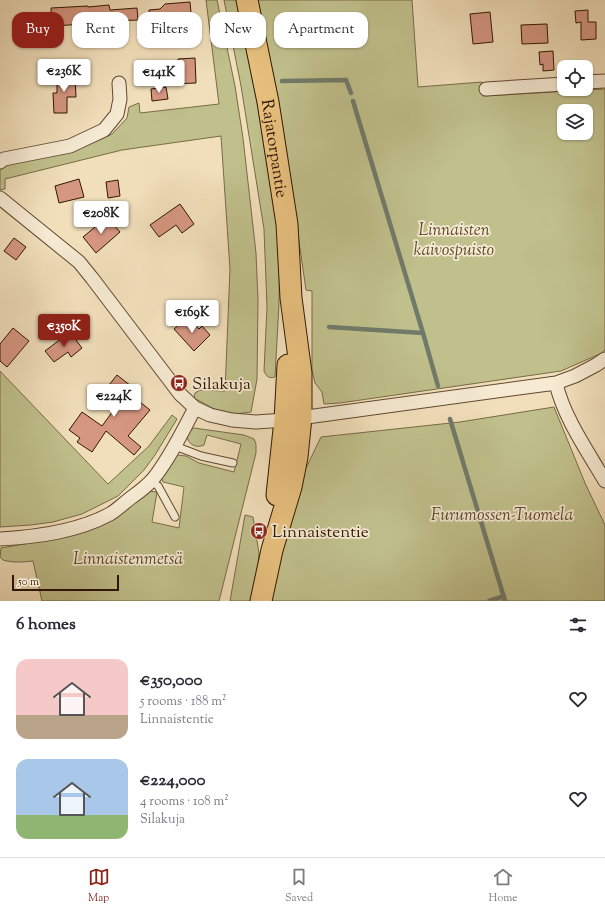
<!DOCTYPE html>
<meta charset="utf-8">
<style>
:root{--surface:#fff;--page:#f7f7f7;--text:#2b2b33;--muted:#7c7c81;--line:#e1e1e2;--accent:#8f2418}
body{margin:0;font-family:"Sorts Mill Goudy",serif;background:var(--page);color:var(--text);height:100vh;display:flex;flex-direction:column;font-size:15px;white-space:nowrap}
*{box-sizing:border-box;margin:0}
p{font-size:13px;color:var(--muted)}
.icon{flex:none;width:22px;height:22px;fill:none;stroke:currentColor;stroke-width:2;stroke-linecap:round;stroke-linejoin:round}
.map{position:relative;height:601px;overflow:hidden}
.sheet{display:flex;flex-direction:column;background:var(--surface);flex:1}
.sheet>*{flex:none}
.hud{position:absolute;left:12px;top:12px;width:400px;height:36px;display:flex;gap:8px}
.fabs{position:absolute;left:557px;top:60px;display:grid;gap:8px}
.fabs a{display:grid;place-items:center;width:36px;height:36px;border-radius:8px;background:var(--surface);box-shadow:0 1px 3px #0004;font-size:20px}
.scale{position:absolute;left:12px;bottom:10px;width:107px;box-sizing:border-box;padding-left:4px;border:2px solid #311600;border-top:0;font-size:11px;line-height:14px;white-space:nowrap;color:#311600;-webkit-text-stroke:3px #f6ead3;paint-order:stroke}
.price{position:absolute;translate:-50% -34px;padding:0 9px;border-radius:4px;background:#fff;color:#222;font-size:13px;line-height:26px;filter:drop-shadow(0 1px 2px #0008)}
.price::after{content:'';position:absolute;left:50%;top:24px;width:12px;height:9px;margin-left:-6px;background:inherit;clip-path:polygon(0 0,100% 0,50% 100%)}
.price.selected{background:var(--accent);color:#fff}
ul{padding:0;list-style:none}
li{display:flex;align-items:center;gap:12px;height:100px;padding:0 16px}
li span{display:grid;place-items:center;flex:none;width:112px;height:80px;border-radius:12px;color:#555}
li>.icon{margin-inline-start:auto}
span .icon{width:48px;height:48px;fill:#fffc;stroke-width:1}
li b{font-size:17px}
h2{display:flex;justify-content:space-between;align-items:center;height:48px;padding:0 16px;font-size:17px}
.pill{padding:0 14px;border-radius:12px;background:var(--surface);box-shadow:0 1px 3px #0004;font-size:14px;line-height:36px}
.pill.selected{background:var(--accent);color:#fff}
.menu{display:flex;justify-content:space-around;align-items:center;height:56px;border-top:1px solid var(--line);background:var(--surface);font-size:11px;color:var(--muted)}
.menu a{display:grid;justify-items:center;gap:2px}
.menu .selected{color:var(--accent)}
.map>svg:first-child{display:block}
.green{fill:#c0c08c;stroke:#786b46;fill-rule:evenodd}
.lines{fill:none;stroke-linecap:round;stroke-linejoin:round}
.stream{stroke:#717a6a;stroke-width:4.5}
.building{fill:#d69782;stroke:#311600}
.lane-casing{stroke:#61482f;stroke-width:9}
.street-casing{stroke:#61482f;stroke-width:15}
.primary-casing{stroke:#311600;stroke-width:23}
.lane{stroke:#f6ead3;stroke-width:7}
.street{stroke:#f6ead3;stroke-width:13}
.primary{stroke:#e8c07e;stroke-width:21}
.labels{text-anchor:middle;stroke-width:3.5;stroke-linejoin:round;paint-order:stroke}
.street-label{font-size:17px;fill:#311600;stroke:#f6ead3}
.park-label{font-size:17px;font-style:italic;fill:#5c492a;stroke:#f6ead3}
.poi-label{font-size:17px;fill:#311600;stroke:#f6ead3;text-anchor:start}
</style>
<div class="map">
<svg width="605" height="601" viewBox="0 0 605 601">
<rect width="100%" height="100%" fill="#f1dfbb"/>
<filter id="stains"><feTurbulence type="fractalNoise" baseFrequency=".005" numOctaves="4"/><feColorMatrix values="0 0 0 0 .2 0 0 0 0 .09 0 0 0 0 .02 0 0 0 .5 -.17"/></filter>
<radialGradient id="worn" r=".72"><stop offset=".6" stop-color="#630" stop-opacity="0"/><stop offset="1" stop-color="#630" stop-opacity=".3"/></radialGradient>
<!-- green -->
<path class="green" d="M206,0H217L235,86L243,138L256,253L258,300L257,379L251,412L236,414L216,410L194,398L195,393L200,390L225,391L230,269L221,136L122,150L5,179V189L0,190V170L4,164L80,148L104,138L112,134L127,118L129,107L139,103L140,113L219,104Z
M224,0H239L280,223L279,303L275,377C269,379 266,376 264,371L267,307L264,229L241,86Z
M258,0H412L418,87L482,82L483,96L605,89V350L602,353L561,371L340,403L324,404L322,392L315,383L312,370V291L306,290L294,207ZM564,111H586V133H564Z
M0,371L108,484L149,446L172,415L177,419L155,455L144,470L118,496L82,514L53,522L31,525L0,527Z
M554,407L585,483L605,525V601H270L279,562L304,472L321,437L460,422Z
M194,428L244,435L254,439L256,444V453L219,601H42L33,561C23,562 12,563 3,560L0,557L1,548L30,543L148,491L157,492L152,522L179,528L184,487L163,482L161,477L174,458L178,455L186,456L199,463L234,472L241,444L207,435L204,445C191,451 180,435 194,428Z
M245,515L253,517L259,553L257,577L251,601H230Z"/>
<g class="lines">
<!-- stream -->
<path class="stream" d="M282,81L346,80L351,93
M353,101L423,333L438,386
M329,327L423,333
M450,419L505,601
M489,601L504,596"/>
</g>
<!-- building -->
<path class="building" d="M190,2L192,23L176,24L174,26H169L166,24L150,25L149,10L160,9L165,4Z
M109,5L110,10L137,8L138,20L111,21V22L102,23L52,26L51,8L88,6V7Z
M588,10V22H596V39L581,40V22L576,23L575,11Z
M490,12L493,42L473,44L470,14Z
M547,24L548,43L522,44L521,25Z
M553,51L554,70L543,71V64L540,65L539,52Z
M195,58L196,83L170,84V71H177L176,61H178V59Z
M75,75L76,97H67V113H54L53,93H57V76Z
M166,87L168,99L152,101L151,89Z
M79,179L84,197L59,203L55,186Z
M118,180L120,196L108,198L106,182Z
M180,204L194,224L182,233L176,225L159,237L150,225Z
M107,217L120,232L96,253L83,237Z
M14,238L26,247L16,260L4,251Z
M188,317L199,329L202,326L210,335L194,351L174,329Z
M13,328L29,341L7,367L0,361V344Z
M70,332L82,348L71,357L68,352L54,362L45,351Z
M117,375L140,393L136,399L150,410L128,436L141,447L134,455L106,431L92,452L77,442L80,438L69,430L82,412L102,426L116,407L101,395Z"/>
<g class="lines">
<!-- lane casing -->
<g class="lane-casing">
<path id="lane" d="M175,446L201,456L233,463
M151,481L158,486L175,517"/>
</g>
<!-- street casing -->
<g class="street-casing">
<path id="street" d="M586,82L605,81
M486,89L564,84
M0,162L4,159L70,146L104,130L117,114L120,99L119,83
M0,198L79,262L92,278L180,394L195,408L210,415L232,420L256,422L285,420L556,383L575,376L596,365L605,359
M556,383C563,416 588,452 605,481
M0,539C36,537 77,532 110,514C117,510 125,502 132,497C139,492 147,486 153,479C170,458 182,432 195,408"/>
</g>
<!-- primary casing -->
<g class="primary-casing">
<g id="primary">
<path id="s1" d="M247,0L268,102L287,224L291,298L301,373V417L297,457L291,487L272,550L261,601"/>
<path d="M277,495L285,420L288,365"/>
</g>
</g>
<!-- lane -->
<use href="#lane" class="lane"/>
<!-- street -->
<use href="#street" class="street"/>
<!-- primary -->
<use href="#primary" class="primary"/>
</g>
<!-- icons -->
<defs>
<g id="bus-disc" transform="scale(0.9)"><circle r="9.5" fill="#8f2418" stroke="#f6ead3"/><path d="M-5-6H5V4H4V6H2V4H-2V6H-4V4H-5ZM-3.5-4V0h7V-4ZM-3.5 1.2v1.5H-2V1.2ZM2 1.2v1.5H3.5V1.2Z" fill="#fff"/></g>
</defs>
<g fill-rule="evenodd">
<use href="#bus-disc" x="179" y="383"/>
<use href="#bus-disc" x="259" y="531"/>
</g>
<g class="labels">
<!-- street labels -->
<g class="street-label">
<text dy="6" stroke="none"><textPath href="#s1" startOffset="151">Rajatorpantie</textPath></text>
</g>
<!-- park labels -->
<g class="park-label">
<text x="454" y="235">Linnaisten<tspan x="454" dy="20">kaivospuisto</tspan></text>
<text x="502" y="520">Furumossen-Tuomela</text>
<text x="128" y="564">Linnaistenmetsä</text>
</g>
<!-- poi labels -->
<g class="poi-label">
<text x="192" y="389">Silakuja</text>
<text x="272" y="537">Linnaistentie</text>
</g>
</g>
<rect width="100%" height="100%" filter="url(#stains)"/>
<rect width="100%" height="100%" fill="url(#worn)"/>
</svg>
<div class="fabs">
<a><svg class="icon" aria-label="locate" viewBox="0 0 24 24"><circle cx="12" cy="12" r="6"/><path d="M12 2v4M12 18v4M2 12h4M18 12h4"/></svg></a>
<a><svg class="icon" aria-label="layers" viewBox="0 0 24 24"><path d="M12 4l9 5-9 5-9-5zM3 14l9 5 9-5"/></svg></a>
</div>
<div class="scale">50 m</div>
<b class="price" style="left:64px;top:93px">€236K</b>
<b class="price" style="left:159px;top:94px">€141K</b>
<b class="price" style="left:101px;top:235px">€208K</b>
<b class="price" style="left:192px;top:334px">€169K</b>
<b class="price selected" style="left:64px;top:348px">€350K</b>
<b class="price" style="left:114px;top:418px">€224K</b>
<div class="hud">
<a class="pill selected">Buy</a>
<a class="pill">Rent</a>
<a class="pill">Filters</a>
<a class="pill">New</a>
<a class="pill">Apartment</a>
</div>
</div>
<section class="sheet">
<h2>6 homes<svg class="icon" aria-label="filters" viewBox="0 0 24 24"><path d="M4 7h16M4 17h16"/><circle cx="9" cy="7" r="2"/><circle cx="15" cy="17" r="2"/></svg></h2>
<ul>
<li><span style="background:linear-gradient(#f6c9c9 70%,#b9a48a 0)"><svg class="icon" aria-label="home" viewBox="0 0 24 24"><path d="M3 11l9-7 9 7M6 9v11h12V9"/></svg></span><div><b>€350,000</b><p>5 rooms · 188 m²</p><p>Linnaistentie</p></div><svg class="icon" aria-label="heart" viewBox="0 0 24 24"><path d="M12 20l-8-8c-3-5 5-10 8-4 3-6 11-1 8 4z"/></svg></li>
<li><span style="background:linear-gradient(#a9c7e8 70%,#8fb573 0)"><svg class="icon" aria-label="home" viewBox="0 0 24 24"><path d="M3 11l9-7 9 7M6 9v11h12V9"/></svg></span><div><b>€224,000</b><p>4 rooms · 108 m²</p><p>Silakuja</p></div><svg class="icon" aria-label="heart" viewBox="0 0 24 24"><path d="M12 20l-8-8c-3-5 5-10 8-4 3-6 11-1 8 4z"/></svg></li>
</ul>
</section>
<nav class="menu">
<a class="selected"><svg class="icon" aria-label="map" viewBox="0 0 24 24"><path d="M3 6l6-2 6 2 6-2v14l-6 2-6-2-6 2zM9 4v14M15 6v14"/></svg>Map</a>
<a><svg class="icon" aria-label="saved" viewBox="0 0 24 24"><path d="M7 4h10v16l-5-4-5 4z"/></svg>Saved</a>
<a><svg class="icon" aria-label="home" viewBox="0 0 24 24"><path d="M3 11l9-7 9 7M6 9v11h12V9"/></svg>Home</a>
</nav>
